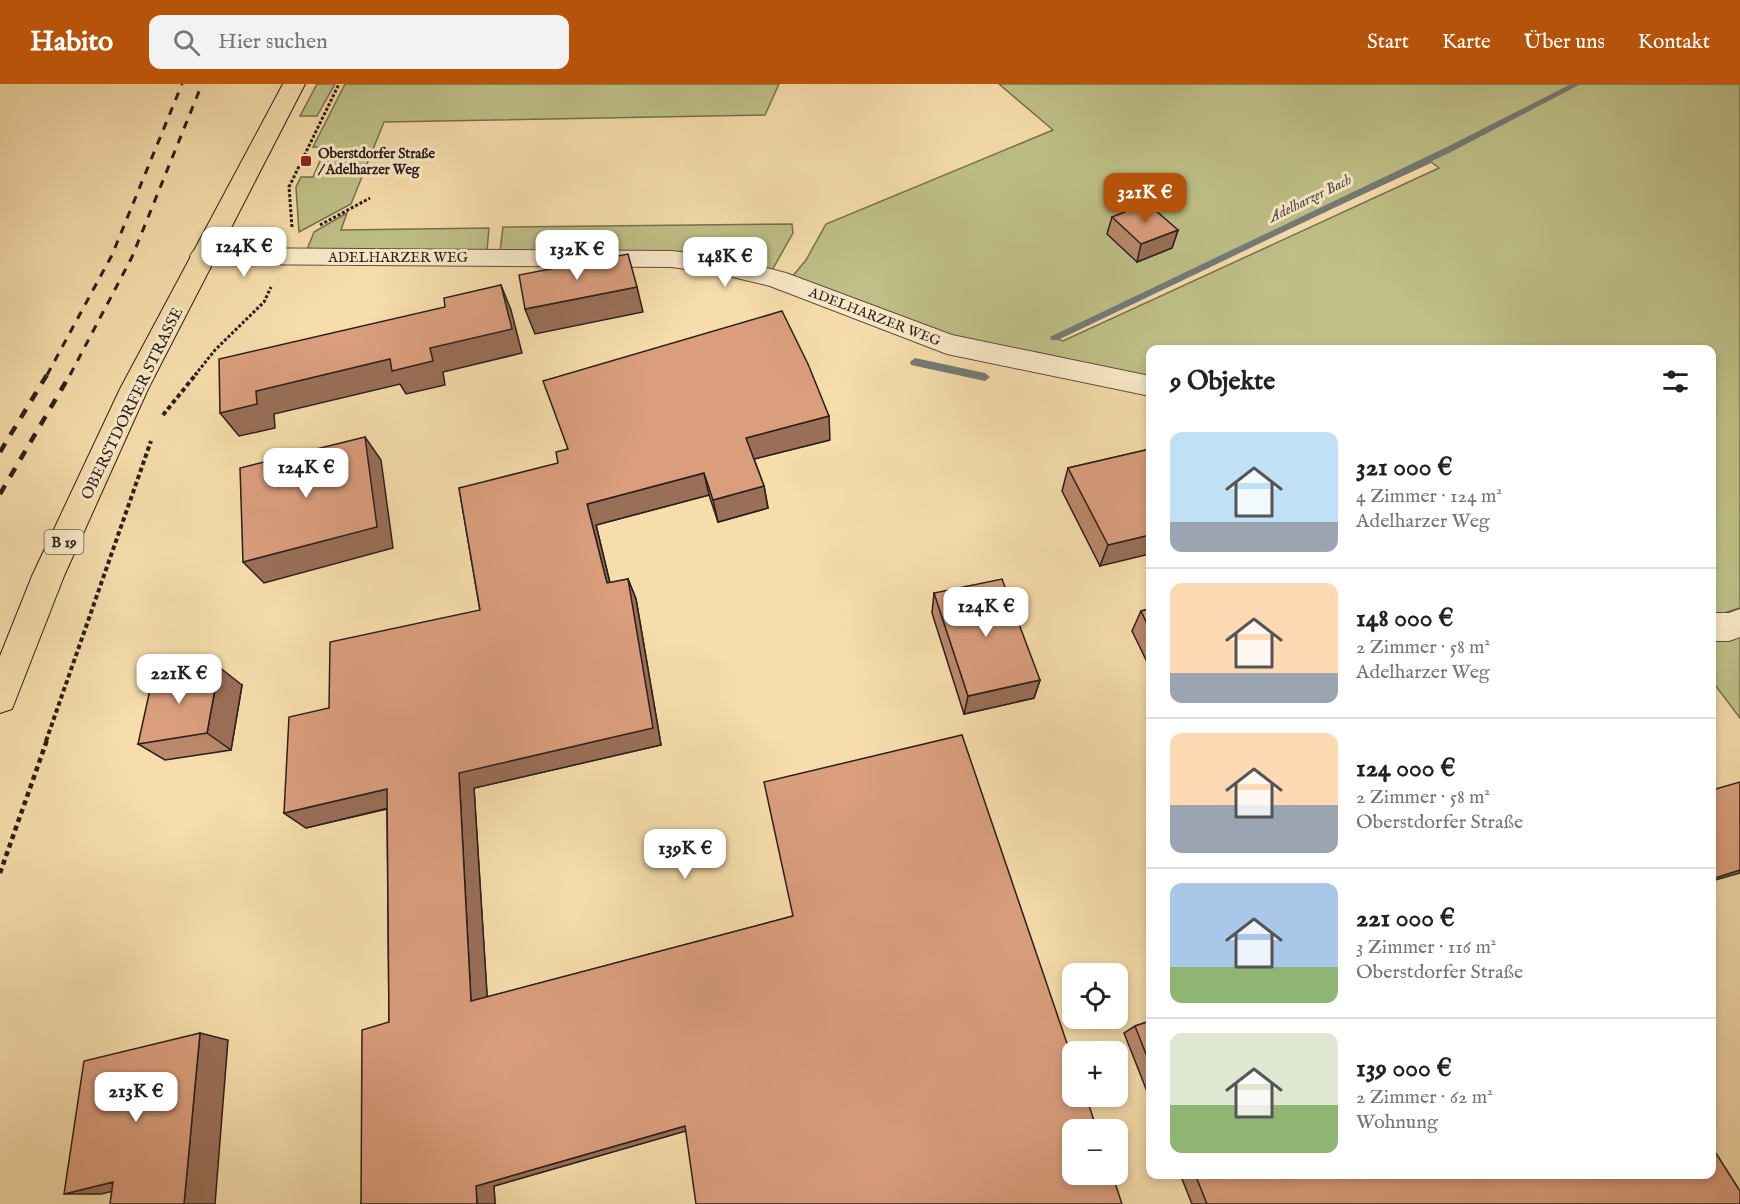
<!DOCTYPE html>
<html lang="de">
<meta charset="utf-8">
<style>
:root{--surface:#fff;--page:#f2f2f2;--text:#222;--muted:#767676;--line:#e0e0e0;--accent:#b45309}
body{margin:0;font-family:"IM FELL English",serif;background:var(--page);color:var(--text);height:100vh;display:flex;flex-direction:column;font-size:22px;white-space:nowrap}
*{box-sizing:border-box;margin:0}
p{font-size:20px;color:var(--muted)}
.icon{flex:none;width:33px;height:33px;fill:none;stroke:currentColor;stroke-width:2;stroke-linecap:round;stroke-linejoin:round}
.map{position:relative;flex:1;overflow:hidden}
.side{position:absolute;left:1146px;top:261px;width:570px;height:834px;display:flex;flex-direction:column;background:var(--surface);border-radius:12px;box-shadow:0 3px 9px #0003}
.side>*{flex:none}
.tools{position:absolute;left:1062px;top:879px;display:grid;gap:12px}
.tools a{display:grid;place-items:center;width:66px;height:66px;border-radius:12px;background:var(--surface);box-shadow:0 3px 9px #0003;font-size:30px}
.price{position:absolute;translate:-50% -51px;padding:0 14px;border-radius:12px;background:#fff;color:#222;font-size:20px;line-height:39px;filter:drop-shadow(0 2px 3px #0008)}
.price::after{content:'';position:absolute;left:50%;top:36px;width:18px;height:14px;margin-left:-9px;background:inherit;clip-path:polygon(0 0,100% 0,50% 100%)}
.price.on{background:var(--accent);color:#fff}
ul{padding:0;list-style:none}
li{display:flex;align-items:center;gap:18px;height:150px;padding:0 24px}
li+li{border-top:2px solid var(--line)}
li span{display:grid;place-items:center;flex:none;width:168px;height:120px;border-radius:12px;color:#555}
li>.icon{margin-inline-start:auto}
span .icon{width:72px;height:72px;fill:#fffc;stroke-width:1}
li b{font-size:26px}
h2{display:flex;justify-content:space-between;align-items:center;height:72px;padding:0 24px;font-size:26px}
header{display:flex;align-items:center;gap:36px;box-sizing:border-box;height:84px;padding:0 30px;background:var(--accent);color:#fff}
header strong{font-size:28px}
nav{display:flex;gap:33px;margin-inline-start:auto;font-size:21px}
.search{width:420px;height:54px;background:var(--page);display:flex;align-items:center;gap:15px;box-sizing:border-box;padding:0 21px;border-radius:12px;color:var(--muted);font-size:22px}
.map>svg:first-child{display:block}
.green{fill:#bfc087;stroke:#757051;stroke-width:1.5;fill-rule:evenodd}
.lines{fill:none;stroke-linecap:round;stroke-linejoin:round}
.stream{fill:#737b78;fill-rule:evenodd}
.minor-casing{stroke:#5e4e3f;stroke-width:2}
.primary-casing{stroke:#2b1f1b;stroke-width:2}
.path-far2{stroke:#2b1f1b;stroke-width:3;stroke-dasharray:3 2;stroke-linecap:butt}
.path-far1{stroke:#2b1f1b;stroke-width:4;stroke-dasharray:4.5 3;stroke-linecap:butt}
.path{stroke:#2b1f1b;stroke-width:4.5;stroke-dasharray:5 4;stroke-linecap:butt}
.minor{fill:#f9e9c8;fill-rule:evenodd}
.primary{fill:#f6ddab;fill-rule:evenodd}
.rail-far1{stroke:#2b1f1b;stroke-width:3;stroke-dasharray:8 8;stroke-linecap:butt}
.rail{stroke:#2b1f1b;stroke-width:4.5;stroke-dasharray:10 10;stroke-linecap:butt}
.wall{fill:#bb886c;stroke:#2b1f1b;stroke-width:1.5}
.shaded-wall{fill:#996f58;stroke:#2b1f1b;stroke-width:1.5}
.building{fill:#da9e7d;stroke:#2b1f1b;stroke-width:1.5}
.poi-dot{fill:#8f2418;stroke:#f9e9c8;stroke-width:2}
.labels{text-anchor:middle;stroke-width:6;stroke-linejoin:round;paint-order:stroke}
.far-poi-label{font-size:14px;font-weight:bold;fill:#2b1f1b;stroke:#f9e9c8;text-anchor:start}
.far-street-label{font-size:14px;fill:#2b1f1b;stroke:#f9e9c8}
.far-water-label{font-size:15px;font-style:italic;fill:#4f4d4a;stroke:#f9e9c8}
.shield{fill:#f9e9c8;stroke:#695c4f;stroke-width:1.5}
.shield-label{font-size:15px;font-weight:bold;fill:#2b1f1b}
.street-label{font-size:16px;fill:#2b1f1b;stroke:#f9e9c8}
</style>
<header>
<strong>Habito</strong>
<div class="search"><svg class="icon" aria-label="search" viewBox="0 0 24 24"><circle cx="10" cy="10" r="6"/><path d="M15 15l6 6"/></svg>Hier suchen</div>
<nav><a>Start</a><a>Karte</a><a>Über uns</a><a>Kontakt</a></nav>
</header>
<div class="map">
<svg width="1740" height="1120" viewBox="0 0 1740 1120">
<rect width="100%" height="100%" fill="#f6ddab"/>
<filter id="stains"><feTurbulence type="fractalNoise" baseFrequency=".00333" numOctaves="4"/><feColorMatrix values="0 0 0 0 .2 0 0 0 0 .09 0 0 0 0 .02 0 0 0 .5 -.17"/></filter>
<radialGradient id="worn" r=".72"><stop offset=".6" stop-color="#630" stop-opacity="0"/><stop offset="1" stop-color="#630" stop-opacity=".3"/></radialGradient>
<!-- green -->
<path class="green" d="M317,0H335L317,32H300Z
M345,0H779L765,31L384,38L351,120L299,148L296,103L301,93H313L326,63H313Z
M999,0H1740V524L1721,530L1712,529V266H1150V293L1040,269L949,254L791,194L806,176L826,140L1053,46ZM1431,78L1439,84L1063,257L1052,253Z
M347,129L341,146L489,144L487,167L306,168L314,148Z
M792,140L793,149L771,188L500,167L503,143Z
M1740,549V634L1712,597V555L1729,553Z"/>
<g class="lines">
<!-- stream -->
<path class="stream" d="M1571,0H1581L1453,67L1058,256H1052L1050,254L1052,252L1447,63Z
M915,274L985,289L990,293L985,297L911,281L910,278Z"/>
<!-- minor casing -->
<g class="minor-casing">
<path id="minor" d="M203,164L672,167L724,173L786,189L952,251L1150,292V312L947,270L770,202L724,191L672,183L203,180L194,178L190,172L194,166Z
M1740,525V553L1729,557H1712V529H1729Z"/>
</g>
<!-- primary casing -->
<g class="primary-casing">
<path id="primary" d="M283,0H305L148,305L64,492L12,625L0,629V572L32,492L120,305Z"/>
</g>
<!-- path-far2 -->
<path class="path-far2" d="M320,141L370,114
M292,143L289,103L339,0
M195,291L215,266L264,218L271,203"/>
<!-- path-far1 -->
<path class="path-far1" d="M163,331L197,289
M46,657L151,357"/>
<!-- path -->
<path class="path" d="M0,789L47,656"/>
<!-- minor -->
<use href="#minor" class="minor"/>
<!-- primary -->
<use href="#primary" class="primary"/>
<!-- rail-far1 -->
<path class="rail-far1" d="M47,291L112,171L182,0
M70,291L132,173L202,0"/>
<!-- rail -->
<path class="rail" d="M0,368L48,289
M0,410L71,289"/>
</g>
<!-- wall -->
<path class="wall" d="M1112,133L1178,146L1172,164L1137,178L1107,150Z
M830,356L754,375L764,402L768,424L718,438L709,411L596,441L610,499L628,495L636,515L661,661L474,704L487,913L793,832L962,651L685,1047L494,1102L495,1120H361L389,938L387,725L306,744L284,729L329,624L480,526L459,404Z
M1150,365L1100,482L1062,407L1068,384Z
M934,509L1040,596L1034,614L964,630L932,529Z
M1150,525V584L1132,547L1141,527Z
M242,601L231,666L165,676L138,660Z
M1150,937V1015L1124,949L1135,942Z
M1180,1090H1712L1740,1120H1192Z"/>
<!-- shaded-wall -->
<path class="shaded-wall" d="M1178,146L1172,164L1137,178L1141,160Z
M501,201L511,226L522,269L443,288L445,301L406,310L400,300L274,330L275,344L239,352L220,329L256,307L430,264Z
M637,203L643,228L535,250L525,225Z
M829,332L830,356L750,376L746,354Z
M365,353L381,376L393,464L264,499L243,478Z
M704,389L709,411L596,441L615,520L607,499L587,420Z
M764,402L768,424L718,438L713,416Z
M1150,451V470L1100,482L1108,461Z
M628,495L636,515L661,661L474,704L488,925L471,917L459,689Z
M219,583L242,601L231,666L207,649Z
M1040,596L1034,614L964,630L968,612Z
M387,705L405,720L306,744L284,729Z
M1740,786V789L1712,797V795Z
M200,949L228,956L215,1120H184Z
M685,1042L693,1045L494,1102L495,1120H477L476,1102Z
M113,1098L147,1099L101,1110H64Z"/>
<!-- building -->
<path class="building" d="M1147,119L1178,146L1141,160L1112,133Z
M628,170L637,203L525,225L519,191Z
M501,201L512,245L430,264L433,277L392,287L390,275L256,307L257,320L220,329L219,275L445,223L444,214Z
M782,227L808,280L829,332L746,354L764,402L713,416L704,389L587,420L607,499L628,495L653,644L459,689L471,917L793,832L764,698L962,651L1072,974V1012H1086L1097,1046H1072V1090H1112L1122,1120H696L685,1042L476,1102L477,1120H361L362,946L389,938L387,705L284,729L289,633L329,624L330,558L480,526L459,404L558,379L556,368L568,365L543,297Z
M365,353L377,443L243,478L240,384Z
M1150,365V451L1108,461L1068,384Z
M1002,495L1040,596L968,612L934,509Z
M1150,525V546L1141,527Z
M219,583L207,649L138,660L153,592Z
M1740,698V786L1712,795V706Z
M1150,937V980L1135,942Z
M200,949L184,1120H110L113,1098L64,1110L84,977Z
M1712,1063L1740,1107V1120H1207L1195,1090H1712Z"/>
<!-- markers -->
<rect class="poi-dot" x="300" y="71" width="12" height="12" rx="3"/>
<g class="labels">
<!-- far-poi labels -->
<g class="far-poi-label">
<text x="318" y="74">Oberstdorfer Straße<tspan x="318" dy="16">/ Adelharzer Weg</tspan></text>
</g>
<!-- far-street labels -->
<g class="far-street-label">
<text x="398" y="178">ADELHARZER WEG</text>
<text transform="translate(875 232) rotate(21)" y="5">ADELHARZER WEG</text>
</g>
<!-- far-water labels -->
<g class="far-water-label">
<text transform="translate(1310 114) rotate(-26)" y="5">Adelharzer Bach</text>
</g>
<!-- shield labels -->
<rect class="shield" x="44.5" y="446" width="39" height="24" rx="4.5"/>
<g class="shield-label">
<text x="64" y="463">B 19</text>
</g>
<!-- street labels -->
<g class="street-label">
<text transform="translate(131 319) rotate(-64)" y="6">OBERSTDORFER STRASSE</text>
</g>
</g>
<rect width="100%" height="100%" filter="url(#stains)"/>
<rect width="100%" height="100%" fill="url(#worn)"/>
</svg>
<div class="tools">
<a><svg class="icon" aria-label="locate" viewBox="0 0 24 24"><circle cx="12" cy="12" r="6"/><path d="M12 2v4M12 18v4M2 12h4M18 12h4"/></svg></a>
<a>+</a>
<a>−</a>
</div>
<b class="price on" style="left:1145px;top:140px">321K €</b>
<b class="price" style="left:244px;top:194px">124K €</b>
<b class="price" style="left:577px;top:197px">132K €</b>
<b class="price" style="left:725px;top:204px">148K €</b>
<b class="price" style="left:306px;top:415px">124K €</b>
<b class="price" style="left:986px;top:554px">124K €</b>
<b class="price" style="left:179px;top:621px">221K €</b>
<b class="price" style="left:685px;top:796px">139K €</b>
<b class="price" style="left:136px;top:1039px">213K €</b>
<section class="side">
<h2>9 Objekte<svg class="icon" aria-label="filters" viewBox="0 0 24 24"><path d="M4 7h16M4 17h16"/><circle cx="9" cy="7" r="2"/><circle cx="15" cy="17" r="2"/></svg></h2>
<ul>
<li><span style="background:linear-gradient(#bfe0f5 75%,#9aa5b1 0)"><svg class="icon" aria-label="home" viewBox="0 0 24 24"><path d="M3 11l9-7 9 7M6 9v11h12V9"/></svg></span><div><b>321 000 €</b><p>4 Zimmer · 124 m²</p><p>Adelharzer Weg</p></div></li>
<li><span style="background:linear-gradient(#ffd9b3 75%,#9aa5b1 0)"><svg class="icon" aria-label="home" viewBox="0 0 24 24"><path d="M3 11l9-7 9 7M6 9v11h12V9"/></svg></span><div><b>148 000 €</b><p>2 Zimmer · 58 m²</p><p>Adelharzer Weg</p></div></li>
<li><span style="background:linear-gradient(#ffd9b3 60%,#9aa5b1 0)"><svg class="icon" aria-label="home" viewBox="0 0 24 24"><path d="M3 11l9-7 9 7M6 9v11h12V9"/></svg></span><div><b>124 000 €</b><p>2 Zimmer · 58 m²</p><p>Oberstdorfer Straße</p></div></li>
<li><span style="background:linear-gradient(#a9c7e8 70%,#8fb573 0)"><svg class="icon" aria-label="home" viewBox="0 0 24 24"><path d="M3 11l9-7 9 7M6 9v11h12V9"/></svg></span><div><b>221 000 €</b><p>3 Zimmer · 116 m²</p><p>Oberstdorfer Straße</p></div></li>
<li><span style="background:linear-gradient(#dfe7d0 60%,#8fb573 0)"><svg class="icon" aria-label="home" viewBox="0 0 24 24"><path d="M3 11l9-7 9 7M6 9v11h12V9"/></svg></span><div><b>139 000 €</b><p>2 Zimmer · 62 m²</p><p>Wohnung</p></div></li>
</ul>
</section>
</div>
